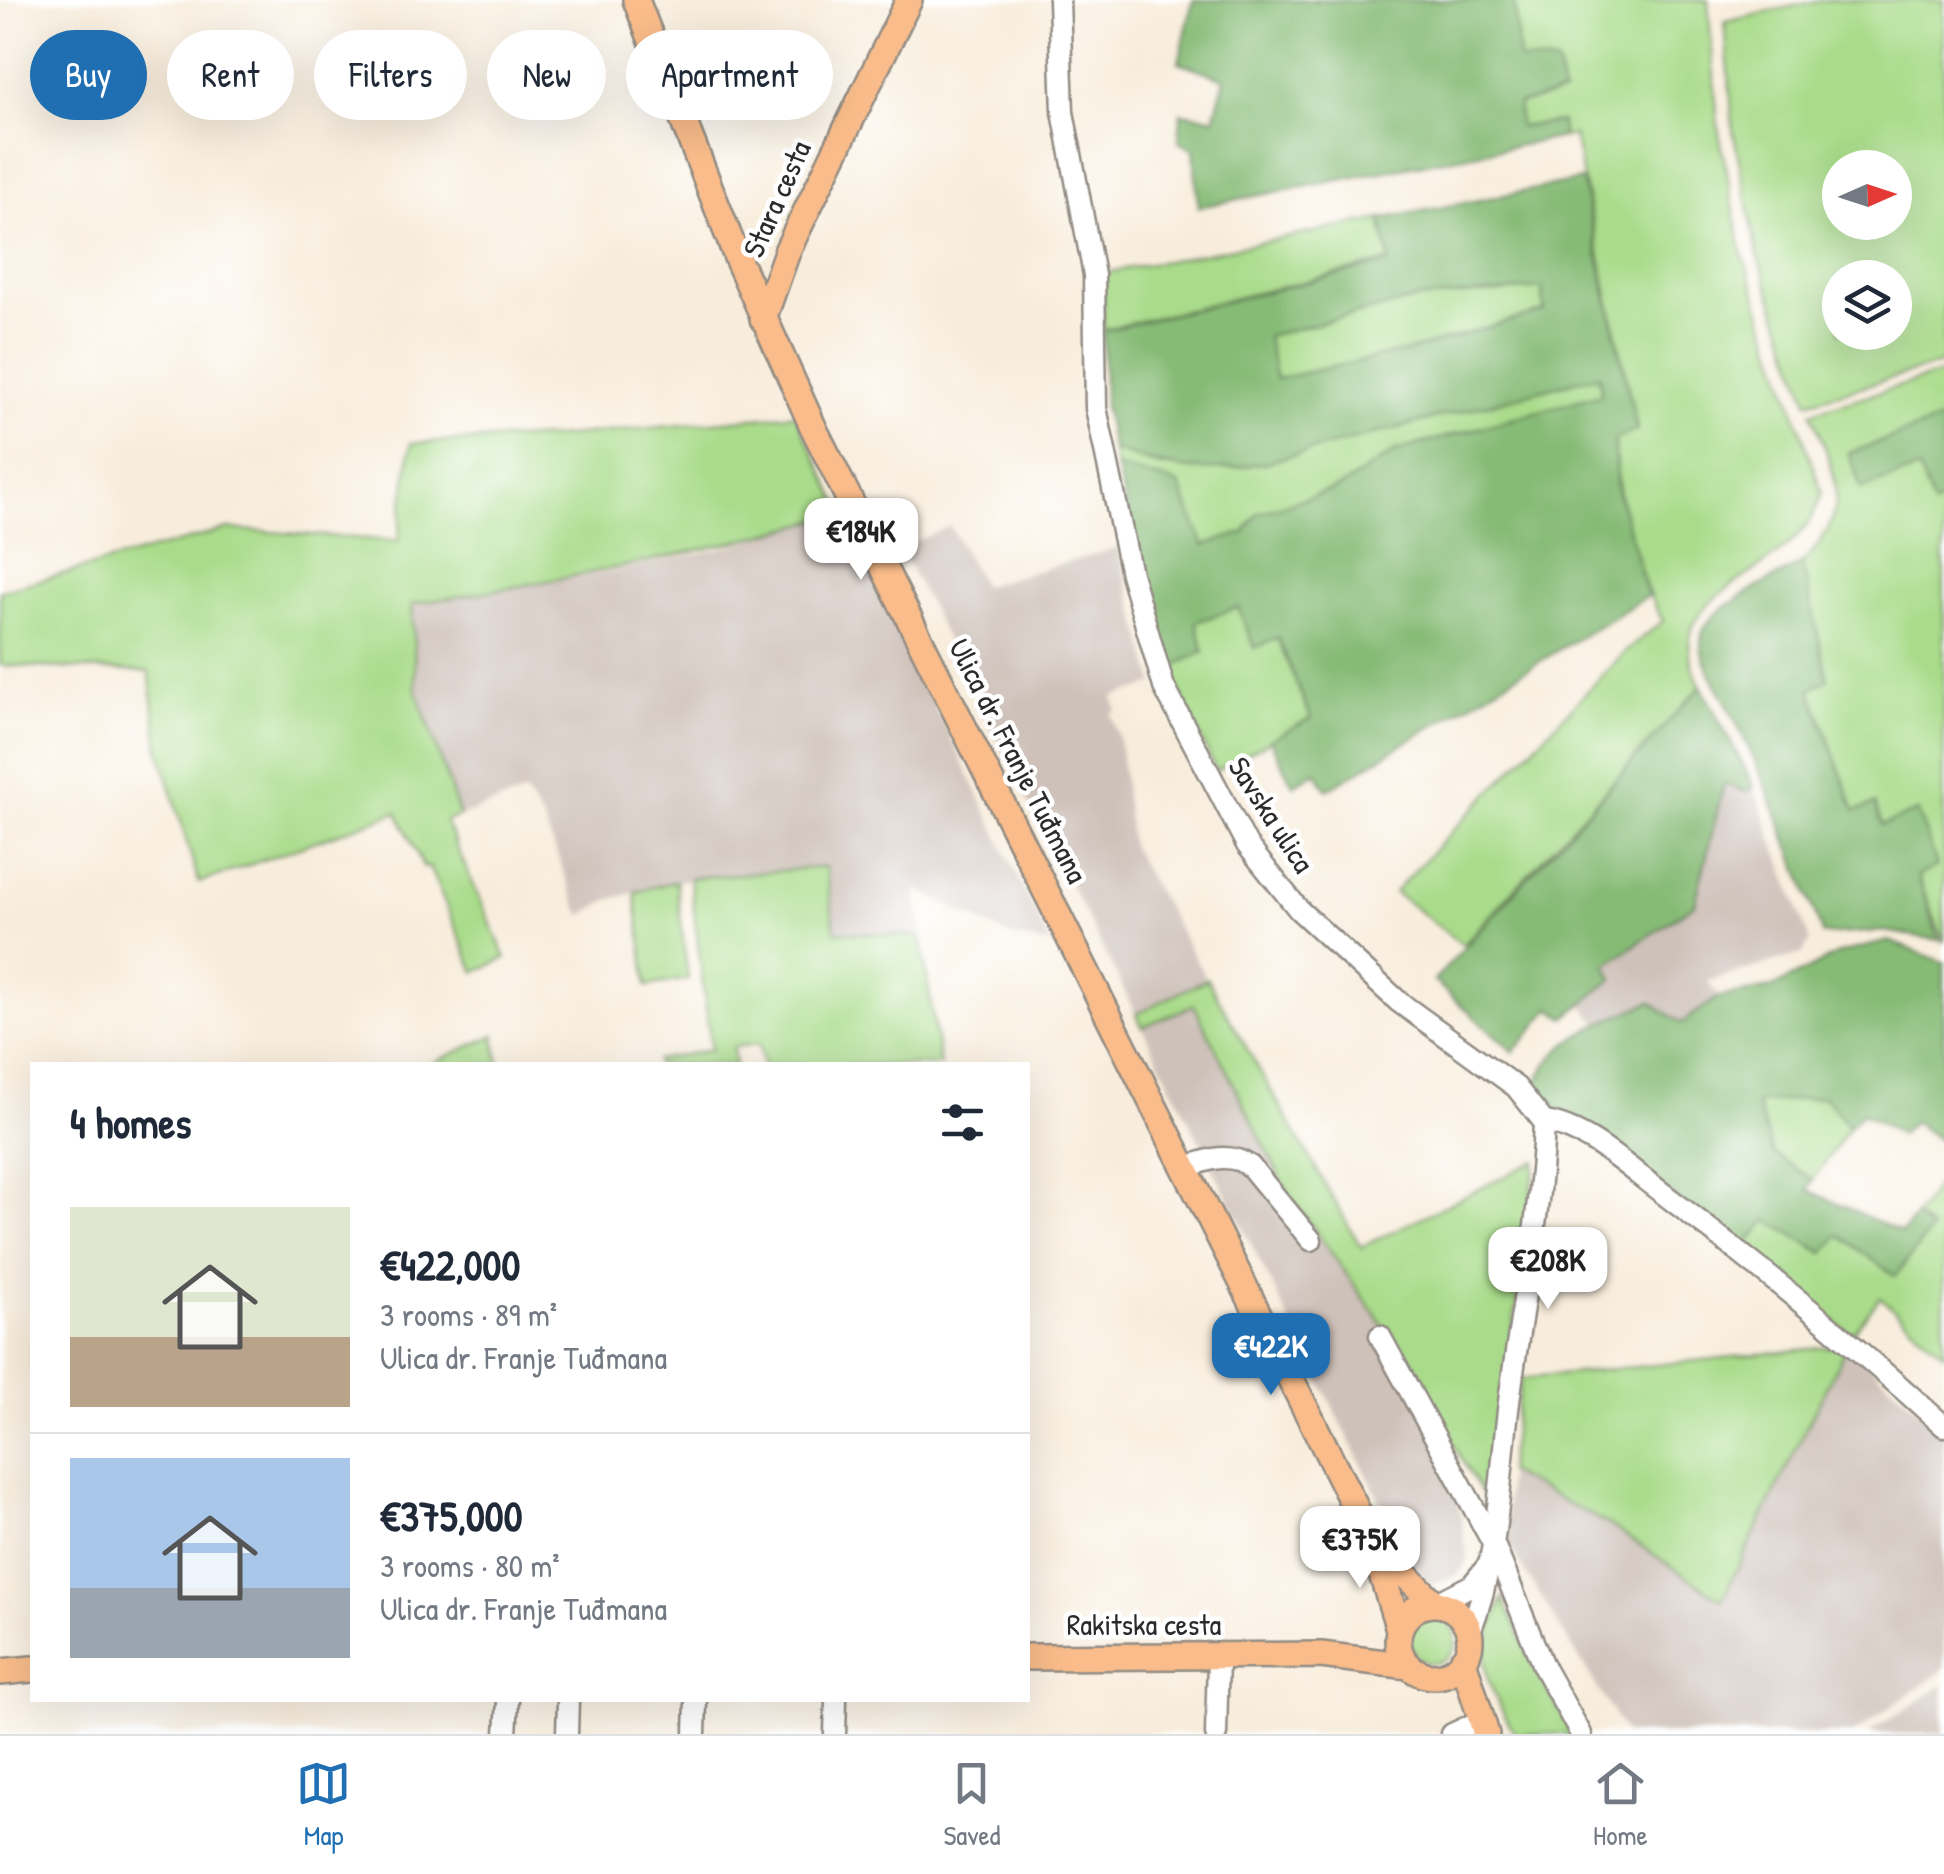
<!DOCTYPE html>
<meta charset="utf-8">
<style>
:root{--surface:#fff;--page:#f6f6f7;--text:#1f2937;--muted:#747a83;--line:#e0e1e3;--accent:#1f6fb2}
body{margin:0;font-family:"Patrick Hand",sans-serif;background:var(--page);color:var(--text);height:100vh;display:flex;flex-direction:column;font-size:38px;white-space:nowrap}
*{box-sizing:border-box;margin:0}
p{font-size:32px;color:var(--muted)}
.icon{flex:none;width:55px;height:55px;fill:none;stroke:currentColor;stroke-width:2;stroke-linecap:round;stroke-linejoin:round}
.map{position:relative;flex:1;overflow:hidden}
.panel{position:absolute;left:30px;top:1062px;width:1000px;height:640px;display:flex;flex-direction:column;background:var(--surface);border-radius:0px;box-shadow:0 10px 40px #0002}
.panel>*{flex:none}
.banner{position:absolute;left:30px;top:30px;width:1000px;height:90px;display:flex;gap:20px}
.needle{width:65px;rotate:87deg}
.buttons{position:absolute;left:1822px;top:150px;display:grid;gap:20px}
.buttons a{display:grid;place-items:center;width:90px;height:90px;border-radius:50%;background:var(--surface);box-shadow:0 10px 40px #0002;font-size:50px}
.price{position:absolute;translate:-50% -85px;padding:0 22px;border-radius:20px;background:#fff;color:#222;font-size:32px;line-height:65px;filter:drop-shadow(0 2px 5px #0008)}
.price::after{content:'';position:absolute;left:50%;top:60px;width:30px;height:22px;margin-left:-15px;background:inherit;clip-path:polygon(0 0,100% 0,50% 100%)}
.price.active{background:var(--accent);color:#fff}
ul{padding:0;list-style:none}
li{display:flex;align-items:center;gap:30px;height:250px;padding:0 40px}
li+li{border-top:2px solid var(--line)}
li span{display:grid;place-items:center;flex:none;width:280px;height:200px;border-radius:0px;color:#555}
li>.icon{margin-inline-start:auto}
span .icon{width:120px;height:120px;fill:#fffc;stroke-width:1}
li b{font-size:42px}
h2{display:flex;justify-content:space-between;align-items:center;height:120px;padding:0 40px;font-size:42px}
.tag{padding:0 35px;border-radius:45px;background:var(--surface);box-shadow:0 10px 40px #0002;font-size:35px;line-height:90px}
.tag.active{background:var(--accent);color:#fff}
.dock{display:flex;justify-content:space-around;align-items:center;height:140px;border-top:2px solid var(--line);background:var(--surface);font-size:28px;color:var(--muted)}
.dock a{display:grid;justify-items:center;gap:5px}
.dock .active{color:var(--accent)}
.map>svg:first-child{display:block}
.industrial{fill:#cec1b9}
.green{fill:#a9db8a;stroke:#6a835a;stroke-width:2.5;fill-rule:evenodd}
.forest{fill:#86bb76;stroke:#587350;stroke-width:2.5;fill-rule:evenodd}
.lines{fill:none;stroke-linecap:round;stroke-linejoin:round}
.minor-casing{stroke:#928c84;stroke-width:25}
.major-casing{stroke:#928c84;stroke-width:30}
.minor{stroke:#fff;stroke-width:20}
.major{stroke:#f9bc8a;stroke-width:25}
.labels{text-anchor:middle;stroke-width:9;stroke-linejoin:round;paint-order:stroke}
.street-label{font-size:30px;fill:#2b2b2b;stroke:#fff}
</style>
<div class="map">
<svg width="1944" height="1734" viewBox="0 0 1944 1734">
<rect width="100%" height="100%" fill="#fff"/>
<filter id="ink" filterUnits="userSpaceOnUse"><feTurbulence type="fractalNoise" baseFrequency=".01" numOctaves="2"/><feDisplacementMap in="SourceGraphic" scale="20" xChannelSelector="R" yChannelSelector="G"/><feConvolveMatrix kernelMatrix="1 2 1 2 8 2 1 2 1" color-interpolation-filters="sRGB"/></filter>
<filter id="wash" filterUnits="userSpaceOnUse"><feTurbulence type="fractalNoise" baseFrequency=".0048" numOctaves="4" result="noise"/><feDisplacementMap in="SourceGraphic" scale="40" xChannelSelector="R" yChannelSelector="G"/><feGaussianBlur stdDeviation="2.25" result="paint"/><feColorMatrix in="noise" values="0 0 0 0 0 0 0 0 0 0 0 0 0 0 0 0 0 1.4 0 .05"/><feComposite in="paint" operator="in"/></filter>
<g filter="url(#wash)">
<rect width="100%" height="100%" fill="#f8eddc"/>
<!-- industrial -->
<path class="industrial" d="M843,513L1050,944L1011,937L916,889L921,937L835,931L825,867L676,881L608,900L581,916L543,820L525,793L460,816L416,689L412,604L600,574L720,549Z
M950,526L983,586L1118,548L1155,684L1113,697L1117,711L1111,713L1119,739L1131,847L1207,979L1136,1014L900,548Z
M1724,784L1747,792L1754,786L1810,941L1802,954L1708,981L1719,997L1681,1023L1651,1002L1599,1024L1582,1004L1613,979L1606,966L1695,904Z
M1194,1004L1287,1191L1393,1339L1457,1495L1468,1559L1458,1575L1430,1585L1416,1572L1142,1027Z
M1847,1345L1944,1432V1669L1853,1734H1626L1507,1542V1472L1608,1524Z
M1944,1685V1734H1873L1871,1731Z"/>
<!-- green -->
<path class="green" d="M1514,0H1708L1718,127L1743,256L1822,493C1797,586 1646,584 1701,686L1463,945L1394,892L1624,653L1663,621C1632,567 1618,501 1614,440L1637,429L1574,136L1563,137L1560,122L1519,127L1518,104L1562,92L1519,60Z
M1820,0H1944V363L1808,402L1758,256L1733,130L1725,22ZM1840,168H1895V222H1840ZM1840,278H1895V332H1840Z
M1381,219L1390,261L1103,330L1104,273Z
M1543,288L1545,312L1407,351L1276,379L1266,336L1418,299Z
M1944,373V419L1850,453L1920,469L1933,505L1944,500V943L1918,876L1917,812L1882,826L1875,804L1855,811L1811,690L1802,563C1857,509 1834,475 1812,412Z
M1599,374L1602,394L1396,451L1338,488L1258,513L1245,533L1203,545L1179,484L1116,467L1112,450L1161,466Z
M795,414L843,513C701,554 558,581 412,604L416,689L460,816L445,821L506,958L475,972L429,867L424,868L397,812L199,883L159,748L149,672L0,665V591L228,529L398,541L411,443L556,437Z
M1239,607L1277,638L1311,718L1216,771L1169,669L1204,651L1196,622Z
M826,867L835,931L921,937L940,1065H763L759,1044L733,1047L735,1065H657L656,1060L711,1050L690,878Z
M676,881L688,979L647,986L635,892Z
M1207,979L1361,1247L1536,1161L1491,1491L1482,1495L1393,1339L1287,1191L1194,1005L1142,1027L1136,1014Z
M495,1035L499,1065H434V1062Z
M1825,1097L1849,1127L1813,1180L1773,1153L1756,1102Z
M1939,1182L1944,1187V1354L1880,1297L1851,1335L1743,1248L1767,1219L1823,1253L1839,1234L1895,1276L1931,1230L1915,1217Z
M1847,1345L1722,1600L1608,1524L1507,1472L1521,1379Z
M1503,1598L1533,1665L1573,1734H1515C1482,1674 1474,1664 1503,1598Z
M1410 1640a23 23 0 1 1 46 0a23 23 0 1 1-46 0Z"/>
<!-- forest -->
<path class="forest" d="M1193,0H1514L1519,60L1557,64L1563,93L1519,104V127L1561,122L1563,137L1198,207L1194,150L1179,142L1181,113L1214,118L1225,79L1179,62Z
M1582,180L1637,430L1614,440L1617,490L1648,596L1327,790L1316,772L1293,785L1270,740L1311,718L1278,638L1254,648L1238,607L1196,622L1204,651L1169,669L1116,467L1179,484L1204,545L1244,533L1258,513L1338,488L1396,451L1601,394L1599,375L1264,463C1200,475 1173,470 1112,450L1104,406L1103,331L1390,262L1381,219ZM1542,288L1544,311L1407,351L1276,379L1267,336L1418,299Z
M1944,419V500L1933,506L1919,469L1861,489L1849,453Z
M1802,563L1828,679L1811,690L1855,811L1875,804L1882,825L1918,812L1937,866L1918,876L1939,940L1884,931L1823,935C1794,856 1765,777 1726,702C1715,681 1695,655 1703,631C1710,608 1780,576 1802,563Z
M1701,686L1754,786L1747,792L1724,784L1695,904L1606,965L1613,979L1565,1018L1551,1008L1514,1052L1434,981Z
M1889,941L1944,962V1089L1940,1093L1944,1143L1913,1122L1901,1135L1862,1113L1849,1127L1825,1097L1756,1103L1773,1153L1813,1180L1808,1190L1902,1233L1915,1217L1931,1230L1895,1276L1839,1235L1824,1253L1768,1220L1743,1248L1535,1091C1545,1041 1608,1020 1651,1002L1681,1023L1719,997L1772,988L1840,953Z"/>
</g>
<g filter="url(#ink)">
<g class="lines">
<!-- minor casing -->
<g class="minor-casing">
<path id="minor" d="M1059,0L1063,112L1094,275L1096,408L1131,574L1164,687L1247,845L1299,910L1399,1002L1516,1087L1544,1122C1541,1216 1521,1308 1509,1402C1499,1481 1499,1560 1469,1634
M1544,1122C1587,1128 1627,1167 1661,1192C1759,1266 1853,1343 1944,1426
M1187,1167C1209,1159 1229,1152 1250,1166L1311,1240
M1380,1336L1495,1547L1543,1666L1581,1734
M1435,1604L1472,1585L1490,1563
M506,1734L508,1700
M567,1734L568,1700
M695,1734L696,1700
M835,1734L836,1700
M1216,1734L1218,1658
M1452,1734L1480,1721"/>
</g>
<!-- major casing -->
<g class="major-casing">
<path id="major" d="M636,0L738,260L814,429L1371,1539L1399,1629
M763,319L788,249L909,0
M1382,1552L1435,1604
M1398 1640a36 36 0 1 1 72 0a36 36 0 1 1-72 0Z
M1028,1657L1321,1655L1409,1666
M1463,1660L1486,1734
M0,1672L32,1669"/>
</g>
<!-- minor -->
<use href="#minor" class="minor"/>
<!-- major -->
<use href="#major" class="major"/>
</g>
</g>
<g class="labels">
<!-- street labels -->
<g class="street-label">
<text transform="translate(777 199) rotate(-66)" y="10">Stara cesta</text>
<text transform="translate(1018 761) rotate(63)" y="10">Ulica dr. Franje Tuđmana</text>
<text transform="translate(1271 815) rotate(57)" y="10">Savska ulica</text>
<text x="1144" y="1635">Rakitska cesta</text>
</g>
</g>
</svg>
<div class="buttons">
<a><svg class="needle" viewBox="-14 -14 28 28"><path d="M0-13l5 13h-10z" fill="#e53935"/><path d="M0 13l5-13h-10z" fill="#747a83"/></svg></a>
<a><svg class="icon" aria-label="layers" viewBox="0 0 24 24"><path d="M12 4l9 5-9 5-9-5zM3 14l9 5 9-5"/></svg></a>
</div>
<b class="price" style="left:861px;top:583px">€184K</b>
<b class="price" style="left:1548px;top:1312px">€208K</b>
<b class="price active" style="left:1271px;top:1398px">€422K</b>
<b class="price" style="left:1360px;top:1591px">€375K</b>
<div class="banner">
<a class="tag active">Buy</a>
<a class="tag">Rent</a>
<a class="tag">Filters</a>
<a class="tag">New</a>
<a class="tag">Apartment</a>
</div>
<section class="panel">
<h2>4 homes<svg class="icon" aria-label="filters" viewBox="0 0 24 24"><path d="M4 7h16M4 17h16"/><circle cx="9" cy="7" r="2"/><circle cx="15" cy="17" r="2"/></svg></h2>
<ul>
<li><span style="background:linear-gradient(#dfe7d0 65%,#b9a48a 0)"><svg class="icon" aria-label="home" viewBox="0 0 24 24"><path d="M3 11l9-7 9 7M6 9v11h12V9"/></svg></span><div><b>€422,000</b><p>3 rooms · 89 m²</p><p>Ulica dr. Franje Tuđmana</p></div></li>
<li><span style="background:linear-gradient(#a9c7e8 65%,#9aa5b1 0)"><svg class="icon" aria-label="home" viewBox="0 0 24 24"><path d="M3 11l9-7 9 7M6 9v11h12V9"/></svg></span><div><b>€375,000</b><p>3 rooms · 80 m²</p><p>Ulica dr. Franje Tuđmana</p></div></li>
</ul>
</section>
</div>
<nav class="dock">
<a class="active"><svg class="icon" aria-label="map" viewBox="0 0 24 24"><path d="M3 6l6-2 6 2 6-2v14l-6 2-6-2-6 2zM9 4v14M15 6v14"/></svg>Map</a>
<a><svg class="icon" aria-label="saved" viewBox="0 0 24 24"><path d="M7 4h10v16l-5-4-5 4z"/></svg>Saved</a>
<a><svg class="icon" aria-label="home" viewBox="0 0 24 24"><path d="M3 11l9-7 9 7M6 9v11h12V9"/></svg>Home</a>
</nav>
